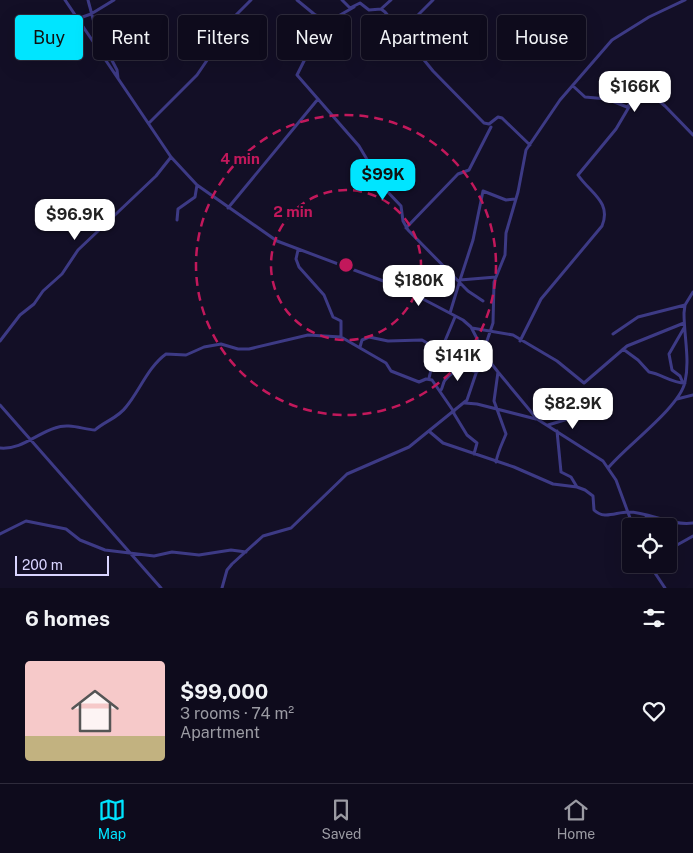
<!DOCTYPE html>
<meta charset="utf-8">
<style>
:root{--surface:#0e0b1c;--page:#1c1929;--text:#f1f3f6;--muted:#9b9ba3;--line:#2e2b3b;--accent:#00e5ff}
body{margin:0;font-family:"Public Sans",sans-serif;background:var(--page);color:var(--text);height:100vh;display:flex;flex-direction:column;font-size:19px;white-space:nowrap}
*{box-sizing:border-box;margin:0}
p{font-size:16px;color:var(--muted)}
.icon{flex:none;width:28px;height:28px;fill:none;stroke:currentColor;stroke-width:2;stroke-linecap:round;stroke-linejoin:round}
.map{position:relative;height:588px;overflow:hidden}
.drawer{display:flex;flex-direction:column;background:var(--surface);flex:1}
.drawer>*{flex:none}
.guide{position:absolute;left:15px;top:15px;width:664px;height:45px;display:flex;gap:10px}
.controls{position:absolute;left:622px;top:518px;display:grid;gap:10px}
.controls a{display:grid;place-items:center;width:55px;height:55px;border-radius:5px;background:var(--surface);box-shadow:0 5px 20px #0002,0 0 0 1px var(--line);font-size:25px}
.scale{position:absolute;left:15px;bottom:12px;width:94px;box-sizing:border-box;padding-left:5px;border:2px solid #d9d4ff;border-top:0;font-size:14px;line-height:18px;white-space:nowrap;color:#d9d4ff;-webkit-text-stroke:4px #130f26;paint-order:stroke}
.price{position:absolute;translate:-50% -42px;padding:0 11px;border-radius:10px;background:#fff;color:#222;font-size:16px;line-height:32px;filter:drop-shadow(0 1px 2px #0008)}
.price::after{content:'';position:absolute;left:50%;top:30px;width:15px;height:11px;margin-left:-8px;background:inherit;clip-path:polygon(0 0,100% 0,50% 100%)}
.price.active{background:var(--accent);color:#111}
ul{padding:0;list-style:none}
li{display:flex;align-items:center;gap:15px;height:125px;padding:0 25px}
li span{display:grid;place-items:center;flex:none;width:140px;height:100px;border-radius:5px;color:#555}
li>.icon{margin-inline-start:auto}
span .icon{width:60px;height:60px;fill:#fffc;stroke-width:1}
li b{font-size:21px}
h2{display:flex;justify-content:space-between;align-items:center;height:60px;padding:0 25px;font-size:21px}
.pill{padding:0 18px;border-radius:5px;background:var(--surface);box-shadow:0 5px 20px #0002,0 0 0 1px var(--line);font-size:18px;line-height:45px}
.pill.active{background:var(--accent);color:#111}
.dock{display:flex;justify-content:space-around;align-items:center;height:70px;border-top:1px solid var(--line);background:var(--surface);font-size:14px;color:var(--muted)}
.dock a{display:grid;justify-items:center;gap:2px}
.dock .active{color:var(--accent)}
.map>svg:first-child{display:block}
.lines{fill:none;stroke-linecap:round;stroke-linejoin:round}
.street{stroke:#3d3a85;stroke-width:3}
.ring{fill:none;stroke:#c2185b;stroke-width:2.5;stroke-dasharray:9 6}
.centre{fill:#c2185b;stroke:#130f26;stroke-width:2.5}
.ring-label{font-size:15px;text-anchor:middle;font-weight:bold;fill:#c2185b;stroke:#130f26;stroke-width:4;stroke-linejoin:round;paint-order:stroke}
</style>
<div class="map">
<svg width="693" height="588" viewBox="0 0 693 588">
<rect width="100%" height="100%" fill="#130f26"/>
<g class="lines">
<!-- street -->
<path class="street" d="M65,0L171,157L197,185L277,241L402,288L463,320L471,327L487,358L498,372L537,419L603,461L616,480L633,526
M88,0L96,30L117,70L118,78
M297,0L314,14L328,22L354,7
M342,0L350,8L360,3L369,10L381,9L385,12L433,71L484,123L489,124L498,117L502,118L530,145
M381,9L391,0
M77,19L91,14L114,0
M328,22C319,25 299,33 302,45C303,50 306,52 306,57L297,75L359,146L384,188L401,206L403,221L408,230L468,291L483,301
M400,27L414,19L433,0
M573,86L585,97L607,99L627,107L642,91H647L665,106L693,135
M149,123L197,75L212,53L213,38L251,0
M228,208L318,99
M177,220L178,209L195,197L197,185
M406,228L458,174L469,170L491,127
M298,250L296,259L299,267L324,295L333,317L341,321V337
M460,280L473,240L483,191L506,200L515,199
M450,313L460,280L496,277
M472,328L513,335L557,361L584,383L627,346L684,323
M613,334L638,317L685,305
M0,341L20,315L34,304L43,291L62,274L78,250L156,176L171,157
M520,341L541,299L602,226C612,202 590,193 578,175L616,129L629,107
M360,347L362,340L369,337L388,341L422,340L439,350L442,348L455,317
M623,349L638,360L649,372C662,374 671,383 685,383
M429,378L435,354L441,350
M683,383L680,376L672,370L669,354L684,328
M441,390C443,387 443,381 446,379C454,369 466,368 477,372
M677,399L693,395
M465,403L477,404L536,419
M0,405L161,588
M453,412L467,435L477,443L474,454
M548,425L581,415L598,416L611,406
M557,431L561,472L571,477L577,487
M430,432L443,443L514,467L553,484L577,487L585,490L593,496L594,510C604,520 616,512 628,512C650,512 670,526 693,523
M0,448C21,450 36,434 55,428C68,423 82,429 95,430C105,421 118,418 126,407C140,390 148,367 166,354L186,355L204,347L221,344L238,349H249L308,335L341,337L386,363L391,371L419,382L426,379L432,380L454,412
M496,462C498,451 502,444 506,434L494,401L498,372
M608,468C626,446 680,407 685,382C690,360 684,336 684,313L685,305L693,292
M646,516L654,526
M0,534L26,521L66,529L80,540L105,550L154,556L172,552L199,555L231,550L246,552
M669,543L677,545L693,536
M649,564L665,588
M222,588L227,570L232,564L263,536L291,528L347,474L409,447L467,400L493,323L494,282L505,255L506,233L518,192L526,150L560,100L612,40L649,17L685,0"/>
</g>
<!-- distance rings -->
<g class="ring">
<circle cx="346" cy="265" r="75"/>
<circle cx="346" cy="265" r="150"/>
</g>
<circle cx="346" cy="265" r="8" class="centre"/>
<g class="ring-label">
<text x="240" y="164">4 min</text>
<text x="293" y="217">2 min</text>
</g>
</svg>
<div class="controls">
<a><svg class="icon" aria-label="locate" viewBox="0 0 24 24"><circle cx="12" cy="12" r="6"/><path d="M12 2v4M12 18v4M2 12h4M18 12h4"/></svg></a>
</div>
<div class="scale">200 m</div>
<b class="price" style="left:635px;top:113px">$166K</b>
<b class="price active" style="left:383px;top:201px">$99K</b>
<b class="price" style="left:75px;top:241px">$96.9K</b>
<b class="price" style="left:419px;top:307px">$180K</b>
<b class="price" style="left:458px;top:382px">$141K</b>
<b class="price" style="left:573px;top:430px">$82.9K</b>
<div class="guide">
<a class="pill active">Buy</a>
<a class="pill">Rent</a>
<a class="pill">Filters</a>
<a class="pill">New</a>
<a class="pill">Apartment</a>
<a class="pill">House</a>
</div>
</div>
<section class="drawer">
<h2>6 homes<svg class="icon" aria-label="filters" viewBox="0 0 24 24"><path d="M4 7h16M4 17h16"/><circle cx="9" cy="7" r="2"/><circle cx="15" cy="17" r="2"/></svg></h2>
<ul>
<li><span style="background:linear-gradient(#f6c9c9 75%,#c2b280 0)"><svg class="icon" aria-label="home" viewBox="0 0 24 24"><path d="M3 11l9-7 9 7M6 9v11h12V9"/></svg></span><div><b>$99,000</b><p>3 rooms · 74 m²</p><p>Apartment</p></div><svg class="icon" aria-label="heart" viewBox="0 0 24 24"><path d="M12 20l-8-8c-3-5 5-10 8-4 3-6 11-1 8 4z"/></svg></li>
</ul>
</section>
<nav class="dock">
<a class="active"><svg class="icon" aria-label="map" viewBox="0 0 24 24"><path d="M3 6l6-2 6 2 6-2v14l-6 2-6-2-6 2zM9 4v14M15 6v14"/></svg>Map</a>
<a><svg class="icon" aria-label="saved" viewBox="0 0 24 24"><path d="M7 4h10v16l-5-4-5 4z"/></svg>Saved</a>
<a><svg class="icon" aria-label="home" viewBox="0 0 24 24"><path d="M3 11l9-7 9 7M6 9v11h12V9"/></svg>Home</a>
</nav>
